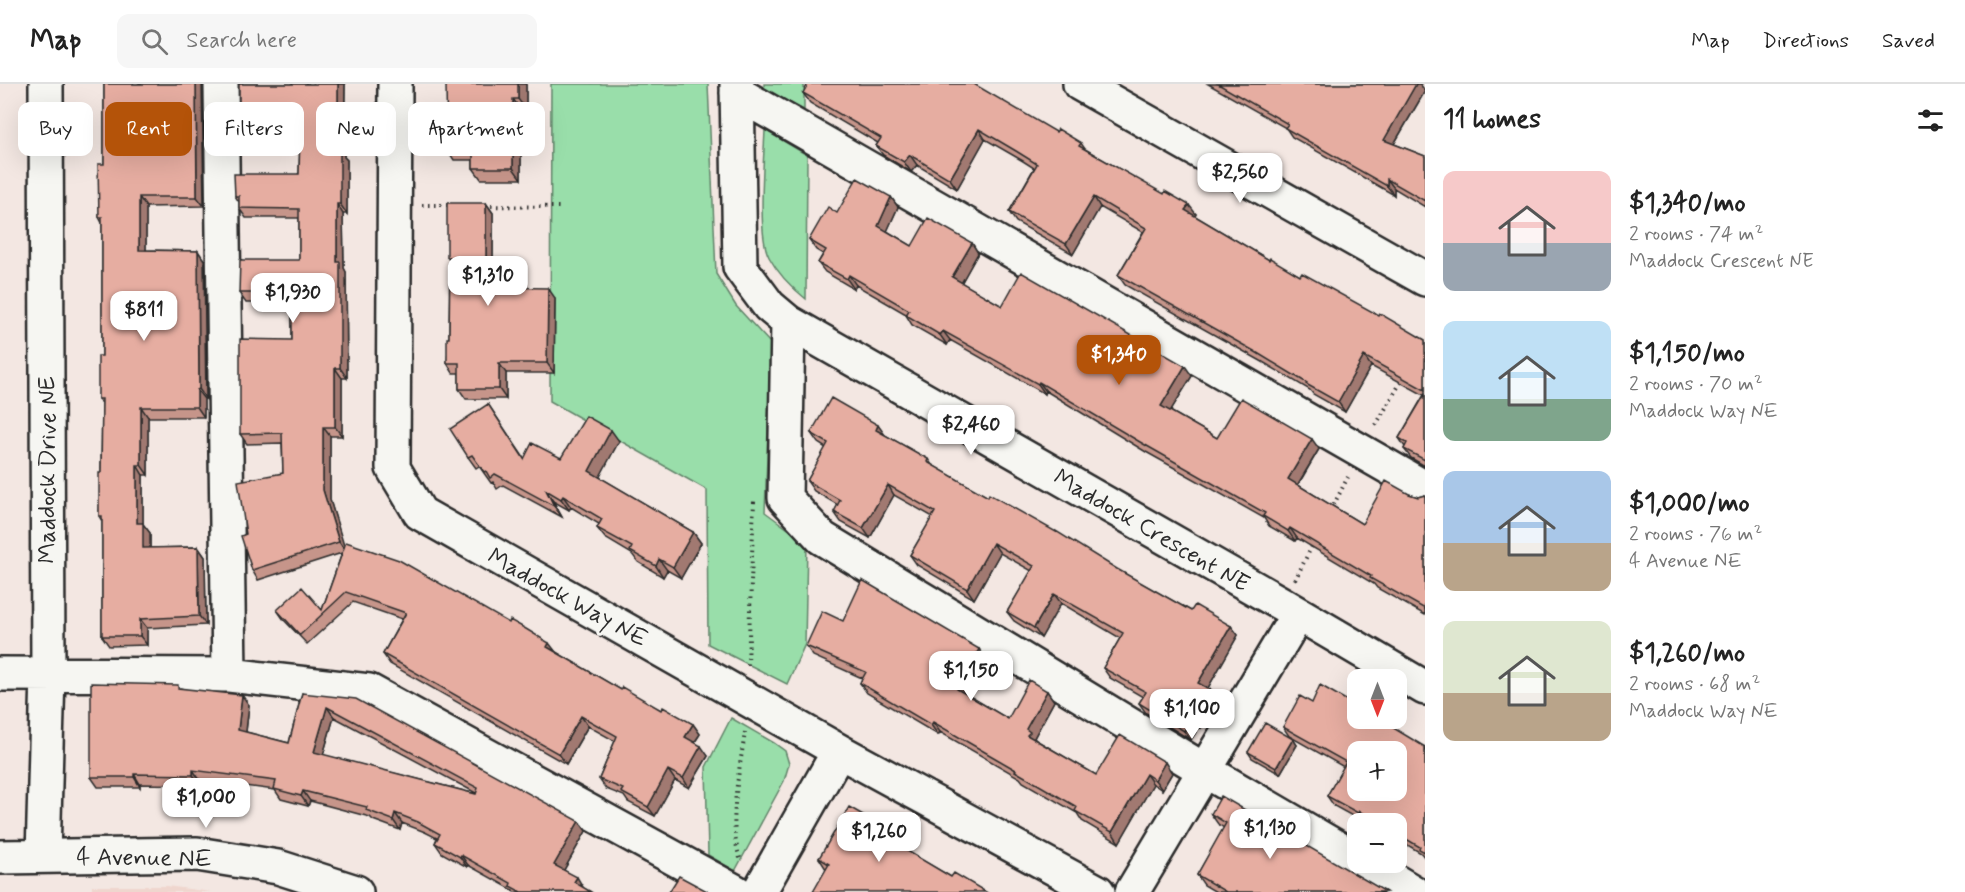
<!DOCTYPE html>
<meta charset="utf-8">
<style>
:root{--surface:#fff;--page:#f6f6f6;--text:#222;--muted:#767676;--line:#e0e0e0;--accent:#b45309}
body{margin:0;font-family:Mynerve,sans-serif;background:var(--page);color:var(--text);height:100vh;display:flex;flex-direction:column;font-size:22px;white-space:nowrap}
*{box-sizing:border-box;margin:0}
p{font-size:20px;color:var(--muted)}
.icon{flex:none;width:33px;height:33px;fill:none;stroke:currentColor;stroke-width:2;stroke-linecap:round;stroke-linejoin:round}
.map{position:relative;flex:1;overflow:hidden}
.details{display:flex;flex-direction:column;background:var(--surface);width:540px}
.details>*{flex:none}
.hud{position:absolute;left:18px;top:18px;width:570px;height:54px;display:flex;gap:12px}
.needle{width:39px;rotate:180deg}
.tools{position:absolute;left:1347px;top:585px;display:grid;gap:12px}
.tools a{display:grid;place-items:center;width:60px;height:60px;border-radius:12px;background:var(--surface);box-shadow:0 6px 24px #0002;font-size:30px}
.price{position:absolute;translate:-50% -51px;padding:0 14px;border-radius:12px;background:#fff;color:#222;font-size:20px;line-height:39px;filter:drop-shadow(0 2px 3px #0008)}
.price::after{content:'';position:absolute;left:50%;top:36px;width:18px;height:14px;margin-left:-9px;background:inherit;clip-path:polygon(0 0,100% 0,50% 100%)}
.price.active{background:var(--accent);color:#fff}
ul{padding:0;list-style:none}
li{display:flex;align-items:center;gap:18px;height:150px;padding:0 18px}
li span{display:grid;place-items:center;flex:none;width:168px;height:120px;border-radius:12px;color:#555}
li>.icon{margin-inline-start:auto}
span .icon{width:72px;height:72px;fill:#fffc;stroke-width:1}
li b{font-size:26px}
h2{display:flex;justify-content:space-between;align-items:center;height:72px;padding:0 18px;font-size:26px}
.tag{padding:0 21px;border-radius:12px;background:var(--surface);box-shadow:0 6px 24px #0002;font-size:21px;line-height:54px}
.tag.active{background:var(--accent);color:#fff}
header{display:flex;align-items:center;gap:36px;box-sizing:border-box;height:84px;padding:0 30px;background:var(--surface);border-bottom:2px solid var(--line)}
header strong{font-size:28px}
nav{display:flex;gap:33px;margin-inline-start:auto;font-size:21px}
.search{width:420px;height:54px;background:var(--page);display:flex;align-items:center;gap:15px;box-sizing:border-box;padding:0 21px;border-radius:12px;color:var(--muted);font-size:22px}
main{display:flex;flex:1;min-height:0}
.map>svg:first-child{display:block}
.built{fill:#efd6ce}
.green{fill:#99deaa;stroke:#62846a;stroke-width:1.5}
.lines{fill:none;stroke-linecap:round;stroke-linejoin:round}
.minor-casing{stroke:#2b2b2b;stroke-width:38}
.path{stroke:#2b2b2b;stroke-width:4;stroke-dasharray:1.5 4.5;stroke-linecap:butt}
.minor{stroke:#f6f6f2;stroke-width:33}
.wall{fill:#c6958a;stroke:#2b2b2b;stroke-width:1.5;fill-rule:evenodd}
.shaded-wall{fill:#a17971;stroke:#2b2b2b;stroke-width:1.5}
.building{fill:#e6ada1;stroke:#2b2b2b;stroke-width:1.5;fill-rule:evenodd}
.labels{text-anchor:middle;stroke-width:6;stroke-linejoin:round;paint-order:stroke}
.street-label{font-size:24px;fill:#2b2b2b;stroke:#f6f6f2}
</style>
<header>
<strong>Map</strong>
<div class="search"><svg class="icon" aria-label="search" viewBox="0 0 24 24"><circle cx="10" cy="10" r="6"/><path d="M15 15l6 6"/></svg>Search here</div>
<nav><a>Map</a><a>Directions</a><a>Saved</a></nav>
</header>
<main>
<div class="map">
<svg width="1425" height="808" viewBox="0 0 1425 808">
<rect width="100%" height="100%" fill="#f3e7e2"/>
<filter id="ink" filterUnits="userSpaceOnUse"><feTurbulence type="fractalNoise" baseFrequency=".0167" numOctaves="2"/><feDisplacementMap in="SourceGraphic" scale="12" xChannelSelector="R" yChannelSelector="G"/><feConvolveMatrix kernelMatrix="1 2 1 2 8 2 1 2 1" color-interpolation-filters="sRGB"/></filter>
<g filter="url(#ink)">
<!-- built -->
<path class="built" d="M92,802H167L211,808H92Z"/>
<!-- green -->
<path class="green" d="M551,0H708L716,190L736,222L771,260L765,428L807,459L805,560L787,600L708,560L707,406L550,317Z
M764,0H804V26L764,6Z
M765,46L807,71L806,215C791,203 778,190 769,173C757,151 764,74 765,46Z
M731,634L774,659L785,667L789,680L784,697L735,787L708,771L706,683Z"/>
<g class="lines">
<!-- minor casing -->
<g class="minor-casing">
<path id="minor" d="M221,0L229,591L369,607L736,808
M395,0L393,384L420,429L839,667L1098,808
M737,0L740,183L769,222L788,238L1282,520L1425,604
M1080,0L1425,195
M737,9L1425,404
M788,238L785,414L822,454L1204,686L1358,776
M0,590L229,591
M43,772L48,590L46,0
M0,773L197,770L278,783L356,808
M1363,778L1413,808
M759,808L839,667
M1132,808L1298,530"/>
</g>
<!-- path -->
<path class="path" d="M422,121H451
M485,122L559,123
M1376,341L1402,296
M1331,426L1348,393
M1295,496L1313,460
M748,581L754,417
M740,774C727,738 740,686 745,648"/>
<!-- minor -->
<use href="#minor" class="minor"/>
</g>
<!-- wall -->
<path class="wall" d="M104,0H202L204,122L146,123V166L198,167L204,176L206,315H204V333H148V391H143V440L150,449V464L198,463L205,473L206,541L147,544V561L109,562L102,552V437L99,432L101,389L102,319L98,315L102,272V139L99,133L104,80Z
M239,0H345L344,73L347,76V130H343L344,184L346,188L347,294H342V352H330V416L344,464L556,568L621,606L661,626L693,640L700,650L695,658L708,672L689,704L675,696L655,732L628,718L624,712L606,705L599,695L615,657L588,642L566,680L390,580L383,570L402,535L353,518L307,560L284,536L277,526H322L342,469L258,496L252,486L246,450L283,389L282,359L247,360L240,350L292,256V219H246L239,209L299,176V134H246L239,124V118L235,112L299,90L300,57H246L239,48Z
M526,0V26H521V95H481L473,84V76H454L447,65Z
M1208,0H1420L1425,7L1394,60L1425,72V123L1394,104V111L1292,53L1286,44Z
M803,9L1056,48L1081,59L1085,65L1196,130L1195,132L1269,176L1425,256V382L1411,374L1404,365L1405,363L1399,354L1424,311L1371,282L1345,328L1313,310L1310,306L1261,277L1125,201L1118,191L1143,148L1100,123L1073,170L1016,138L1009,128L1034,84L1023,77L985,55L957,105L917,81L911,88L883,71L876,62L878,59L810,19Z
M891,113L898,123L887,147L912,162L972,159L978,169L961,199L1002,222L1192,292L1170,327L1217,354L1319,365L1298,401L1362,440L1409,410L1418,413L1425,411V531L1377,504L1374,500L1297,454L1295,457L1269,442L1264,434L1146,368L1046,307L1045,310L950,256L947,261L912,241L906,231V230L856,201L854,205L825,188L818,179L823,170L816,166L809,156L837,129Z
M486,119L493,129V183L497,190V203L555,214L554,289H506V315H466L459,305V289H453L447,279L449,254L450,177L447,173Z
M488,320L524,374H561L619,357L599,393L693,448L701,459L681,494L667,486L663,493L638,478L632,470L605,454L597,444L599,440L571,423L569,426L553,417L562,433L503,401L497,405L493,398L491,399L479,382L476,384L468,373Z
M811,349L885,351L928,375L932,381L988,413L1191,527L1231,542L1238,551L1208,604L1211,606L1218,616L1201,644L1199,643L1191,656L1146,629L1139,619L1143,613L1110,594L1103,584L1120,554L1061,519L1041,554L1014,537L1007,528L1032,487L1000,469L974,515L917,481L910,471L933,433L894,411L870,454L841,438L834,428L838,421L814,407L807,397L826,364L818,359Z
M843,537L979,565L986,576L966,610L1008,635L1047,607L1054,617L1034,654L1036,656L1096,691L1172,689L1162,706L1153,700L1119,759L1082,737L1077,729L1023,698L1020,694L940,648L938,651L867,609L860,599L862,594L813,572L806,562Z
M180,604L249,621L246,648L289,659L302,609L586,747L564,786L583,804L591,808H514L513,806L468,781L467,783L442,769L435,759L437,754L425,748L402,739L400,746L373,736L370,733L310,717L308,722L281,715L275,706L200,696V701L140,700V703H98L91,693ZM334,633L476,709V710L323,671Z
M1312,619L1425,663V774L1421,769L1396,754V740H1371L1366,737L1365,739L1334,722L1327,712L1344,683L1289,652L1283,643Z
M1293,655L1297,661L1280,690L1252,674L1248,668Z
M1211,730L1386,808H1216L1204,801L1197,791L1224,744L1218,740Z
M894,754L891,758L951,793L826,785L819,774Z"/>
<!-- shaded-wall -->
<path class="shaded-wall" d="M196,0H202L204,122L197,113Z
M338,0H345L344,73L347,76V130L340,120L338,67Z
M518,0H526V26L518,15Z
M1416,0H1420L1425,7L1391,65L1384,56Z
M513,15L521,26V95L513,84Z
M979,45L985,55L957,105L950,95Z
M910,71L917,81L911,88L904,78Z
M1387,95L1394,104V111L1387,102Z
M139,113L146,123V175L139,166Z
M891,113L898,123L885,152L878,142Z
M1094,113L1100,123L1073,170L1066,160Z
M486,119L493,129V183L497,190V213L490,203L486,180Z
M337,120L343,130L344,184L346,188L347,294L340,284L337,178Z
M1189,121L1196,130L1192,136L1185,126Z
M972,159L978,169L959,203L952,193Z
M198,167L204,176L206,315L199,305Z
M849,191L856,201L854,205L847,195Z
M548,204L555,214L554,289L547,279Z
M943,247L950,256L947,261L940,251Z
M1364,272L1371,282L1345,328L1338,318Z
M499,279L506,289V315L499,305Z
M1185,282L1192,292L1168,331L1161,322Z
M335,284L342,294V352L335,343Z
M1039,298L1046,307L1045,310L1038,300Z
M197,306L204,315V333L197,323Z
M141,323L148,333V391L141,381Z
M878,341L885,351L876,346Z
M323,343L330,352V416L346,468L339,458L323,406Z
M611,346L619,357L597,398L589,387Z
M1312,355L1319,365L1295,405L1288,395Z
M137,381L143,391V440L150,449V473L143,464L137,439Z
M888,401L894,411L870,454L863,444Z
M546,406L553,417L562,433L554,422Z
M563,412L571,423L569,426L561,415Z
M1290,444L1297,454L1295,457L1288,447Z
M693,448L701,459L681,494L673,483Z
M993,459L1000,469L974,515L967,505Z
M198,463L205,473L206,541L199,532Z
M659,475L667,486L663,493L656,482Z
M1054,510L1061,519L1041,554L1034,544Z
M140,535L147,544V561L140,552Z
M1231,542L1238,551L1205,609L1198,599Z
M549,559L556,568L547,563Z
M979,565L986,576L964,615L957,605Z
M1211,606L1218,616L1201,644L1194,635Z
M1047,607L1054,617L1034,654L1037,658L1027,651L1026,645Z
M242,611L249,621L245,656L238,646Z
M327,623L334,633L321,678L314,668Z
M581,632L588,642L566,680L559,670Z
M1192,633L1199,643L1191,656L1184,647Z
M933,638L940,648L938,651L931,641Z
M693,640L700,650L692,662L685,653Z
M1293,655L1297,661L1280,690L1276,684Z
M701,662L708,672L689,704L683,694Z
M1165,678L1172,689L1162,706L1155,696Z
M193,686L200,696V701L193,691Z
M668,686L675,696L655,732L648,723Z
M134,690L140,700V703L134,693Z
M1146,690L1153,700L1119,759L1112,748Z
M303,707L310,717L308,722L301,712Z
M1359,727L1366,737L1365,739L1358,729Z
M395,729L402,739L400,746L393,736Z
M579,737L586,747L561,791L554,781Z
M886,744L894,754L889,762L882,752Z
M461,771L468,781L467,783L460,773Z
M577,793L583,803L581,808L574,798Z"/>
<!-- building -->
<path class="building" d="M104,0H196L197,113H139V166L198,167L199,305L197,306V323H141V381H137V439H143V464L198,463L199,532L140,535V552H102V432H99V389H101L102,315H98V272H102V133H99L98,80H104Z
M239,0H338V67H340V120H337V178H340V284H335V343H323V406L339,458L252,486L241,452L246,450L238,397L283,389L282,349L240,350V255L292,256V209H239L240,176H299V125L239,124V112H235L234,90H299L300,48H239Z
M446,0H518V15H513V84H473V65H447Z
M808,0H974L1056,48L1058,45L1081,59L1079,62L1164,110L1165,107L1189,121L1185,126L1269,176L1270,174L1300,192L1302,189L1378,231L1379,229L1425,256V306L1364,272L1338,318L1306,300L1307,299L1254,267L1118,191L1146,144L1094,113L1066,160L1009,128L1037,80L1016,67L979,45L950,95L910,71L904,78L876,62L881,54L803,9Z
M1218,0H1416L1384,56L1425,72V117L1387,95V102L1285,44L1288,40Z
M857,94L891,113L878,142L912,162L928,134L972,159L952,193L1002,222L1021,188L1185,282L1161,322L1217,354L1241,314L1312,355L1288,395L1362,440L1386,397L1409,410L1418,413L1425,411V525L1370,494L1371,492L1290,444L1288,447L1263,432L1265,429L1140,358L1039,298L1038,300L943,247L940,251L906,231L909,226L849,191L847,195L818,179L826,166L809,156L828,123L837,129Z
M447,119H486V180H490V203L548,204L547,279H499V305H459V279H447V254H449L450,173H447Z
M1425,310V376L1404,365L1407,359L1399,354Z
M831,314L878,341L876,346L928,375L927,378L988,413L989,410L1056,448V447L1117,485L1191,527L1195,521L1231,542L1198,599L1211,606L1194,635L1192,633L1184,647L1139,619L1146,608L1103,584L1123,549L1054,510L1034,544L1007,528L1034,482L993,459L967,505L910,471L935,428L888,401L863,444L834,428L840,416L807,397L828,359L811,349Z
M488,320L524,375L532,359L561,374L586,332L611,346L589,387L693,448L673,483L659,475L656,482L630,467L632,463L597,444L602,435L563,412L561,415L546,406L554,422L495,390L490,394L486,387L484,388L472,371L468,373L450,345Z
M346,458L399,476L509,539L510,536L526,545L549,559L547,563L621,606L622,603L661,626L663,623L693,640L685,653L701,662L683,694L668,686L648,723L621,708L623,705L599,695L617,652L581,632L559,670L383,570L406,529L346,508L300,551L277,526L302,503L322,526Z
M862,496L979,565L957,605L1008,635L1029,596L1047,607L1026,645L1030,648L1027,651L1096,691L1120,651L1165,678L1155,696L1146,690L1112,748L1075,727L1077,723L1015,687L1016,686L933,638L931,641L860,599L866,588L806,562L822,527L843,537Z
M91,599L178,601V604L242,611L238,646L289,659L302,609L356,615L579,737L554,781L577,793L574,798L591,808H521L510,802L511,799L461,771L460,773L435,759L440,750L418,738L395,729L393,736L366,726L367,723L303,707L301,712L274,705L276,697L193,686V691L134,690V693H91ZM327,623L478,704L476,710L314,668Z
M1320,601L1358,623V634H1377L1425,663V768L1419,765L1420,763L1396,749V740H1381L1359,727L1358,729L1327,712L1346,678L1283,643L1300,612L1312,619ZM1358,668H1396V706H1358Z
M1265,639L1293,655L1276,684L1248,668Z
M1221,712L1386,808H1226L1197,791L1226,739L1211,730Z
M849,723L886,744L882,752L951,793L954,789L986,808H813L829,780L819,774Z
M679,792L707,807V808H669Z"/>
</g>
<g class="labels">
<!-- street labels -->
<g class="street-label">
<text transform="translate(47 386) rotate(-90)" y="8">Maddock Drive NE</text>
<text transform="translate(1152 446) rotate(30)" y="8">Maddock Crescent NE</text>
<text transform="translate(568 513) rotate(29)" y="8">Maddock Way NE</text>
<text transform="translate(144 773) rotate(1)" y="8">4 Avenue NE</text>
</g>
</g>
</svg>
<div class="tools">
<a><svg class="needle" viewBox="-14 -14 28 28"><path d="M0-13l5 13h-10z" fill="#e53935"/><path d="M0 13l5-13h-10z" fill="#767676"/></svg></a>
<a>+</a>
<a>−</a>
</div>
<b class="price" style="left:1240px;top:120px">$2,560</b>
<b class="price" style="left:488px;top:223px">$1,310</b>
<b class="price" style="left:293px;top:240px">$1,930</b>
<b class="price" style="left:144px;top:258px">$811</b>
<b class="price active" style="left:1119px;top:302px">$1,340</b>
<b class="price" style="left:971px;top:372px">$2,460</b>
<b class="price" style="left:971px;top:618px">$1,150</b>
<b class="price" style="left:1192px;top:656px">$1,100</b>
<b class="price" style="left:206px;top:745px">$1,000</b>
<b class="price" style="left:1270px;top:776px">$1,130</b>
<b class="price" style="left:879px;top:779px">$1,260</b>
<div class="hud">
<a class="tag">Buy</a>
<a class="tag active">Rent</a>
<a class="tag">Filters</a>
<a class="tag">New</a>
<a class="tag">Apartment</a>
</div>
</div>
<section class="details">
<h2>11 homes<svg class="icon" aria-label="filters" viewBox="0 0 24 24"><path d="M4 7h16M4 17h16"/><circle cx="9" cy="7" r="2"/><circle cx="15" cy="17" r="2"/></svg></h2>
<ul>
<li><span style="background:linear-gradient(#f6c9c9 60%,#9aa5b1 0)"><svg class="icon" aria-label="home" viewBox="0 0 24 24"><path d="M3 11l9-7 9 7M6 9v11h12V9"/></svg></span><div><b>$1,340/mo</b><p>2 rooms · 74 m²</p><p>Maddock Crescent NE</p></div></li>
<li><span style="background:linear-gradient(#bfe0f5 65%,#7fa58c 0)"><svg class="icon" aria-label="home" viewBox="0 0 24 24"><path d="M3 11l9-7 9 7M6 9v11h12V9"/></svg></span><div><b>$1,150/mo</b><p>2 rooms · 70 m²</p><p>Maddock Way NE</p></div></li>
<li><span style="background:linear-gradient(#a9c7e8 60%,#b9a48a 0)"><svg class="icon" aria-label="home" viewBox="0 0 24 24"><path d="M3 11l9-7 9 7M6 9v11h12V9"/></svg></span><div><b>$1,000/mo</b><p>2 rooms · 76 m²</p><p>4 Avenue NE</p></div></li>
<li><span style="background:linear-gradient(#dfe7d0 60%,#b9a48a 0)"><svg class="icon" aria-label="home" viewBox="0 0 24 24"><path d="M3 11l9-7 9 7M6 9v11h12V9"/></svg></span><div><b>$1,260/mo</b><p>2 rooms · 68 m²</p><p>Maddock Way NE</p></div></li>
</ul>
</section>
</main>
